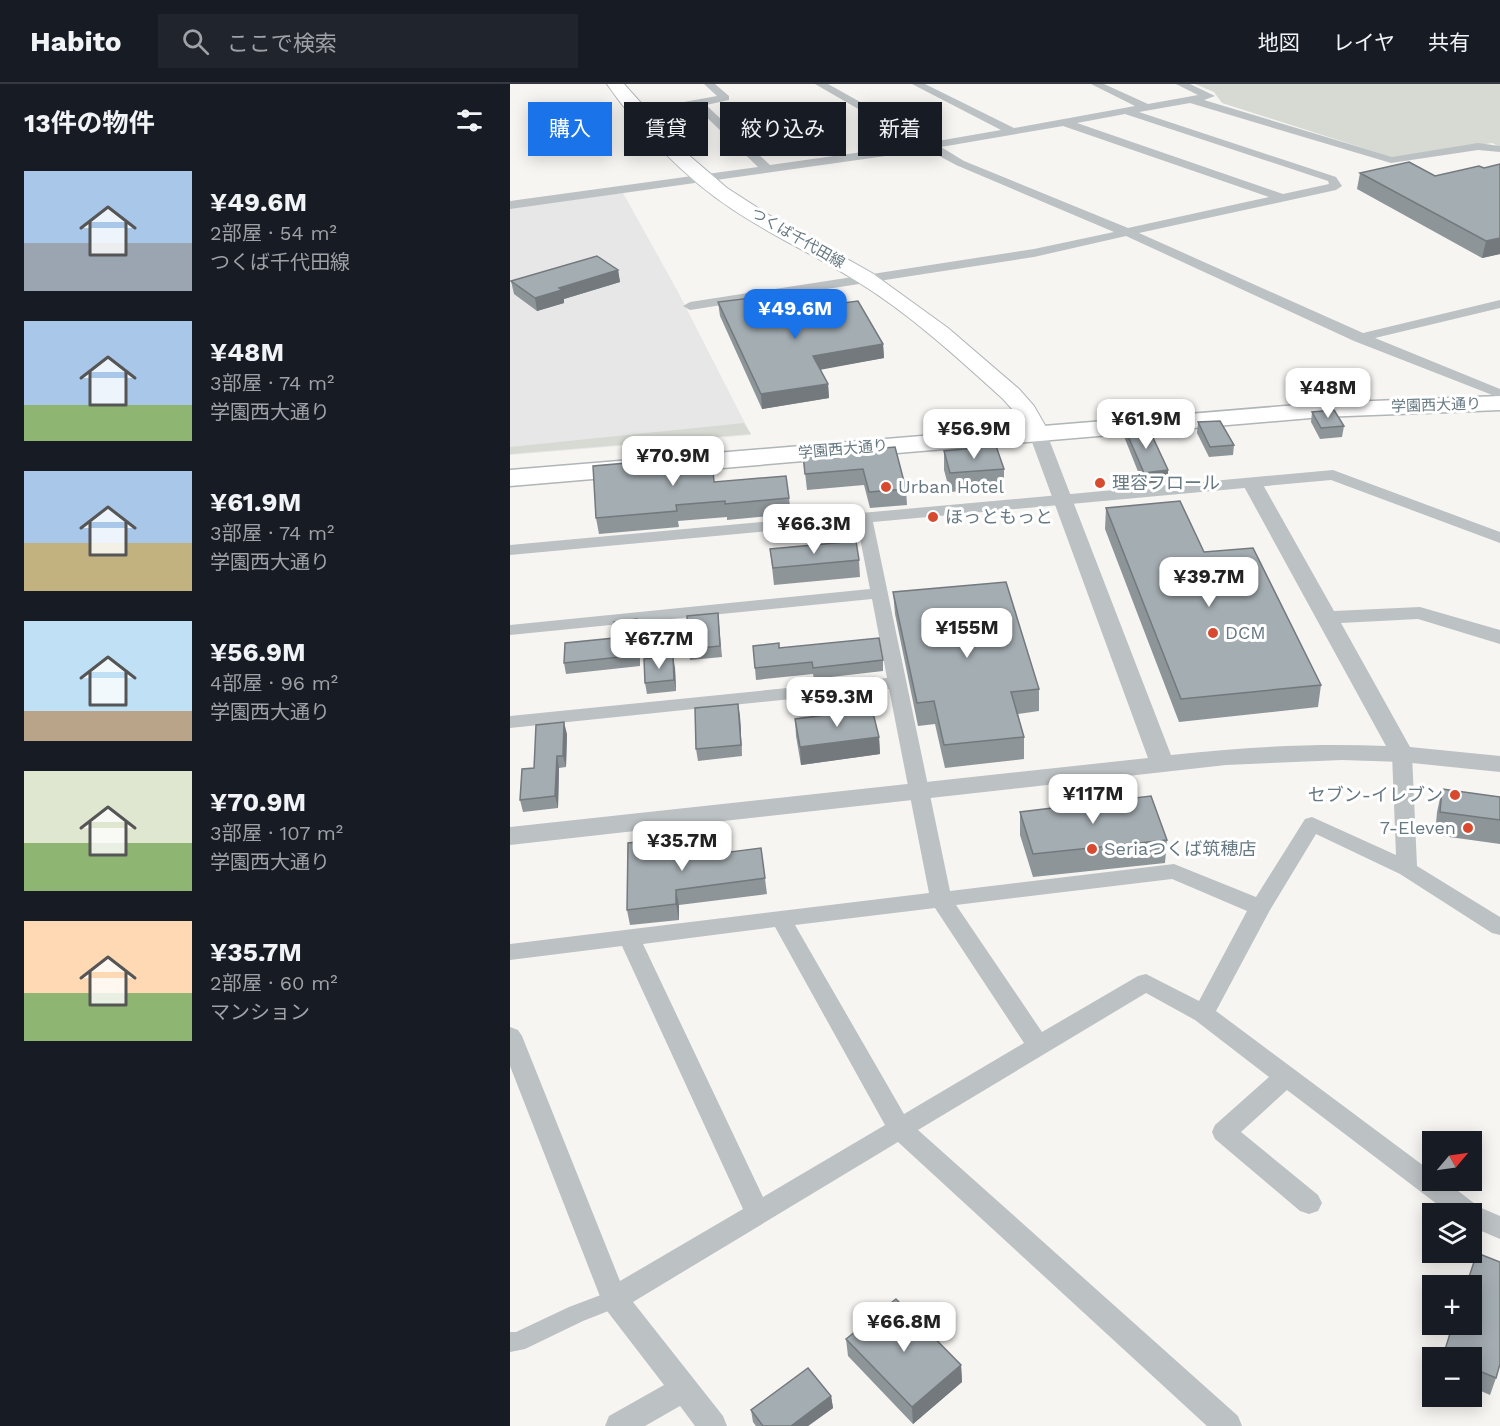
<!DOCTYPE html>
<html lang="ja">
<meta charset="utf-8">
<style>
:root{--surface:#171b24;--page:#20242c;--text:#f1f3f6;--muted:#9ea1a6;--line:#363941;--accent:#1a73e8}
body{margin:0;font-family:"Work Sans","Noto Sans JP",sans-serif;background:var(--page);color:var(--text);height:100vh;display:flex;flex-direction:column;font-size:22px;white-space:nowrap}
*{box-sizing:border-box;margin:0}
p{font-size:20px;color:var(--muted)}
.icon{flex:none;width:33px;height:33px;fill:none;stroke:currentColor;stroke-width:2;stroke-linecap:round;stroke-linejoin:round}
.map{position:relative;flex:1;overflow:hidden}
.drawer{display:flex;flex-direction:column;background:var(--surface);width:510px}
.drawer>*{flex:none}
.top-card{position:absolute;left:18px;top:18px;width:570px;height:54px;display:flex;gap:12px}
.needle{width:39px;rotate:61deg}
.fabs{position:absolute;left:912px;top:1047px;display:grid;gap:12px}
.fabs a{display:grid;place-items:center;width:60px;height:60px;border-radius:0px;background:var(--surface);box-shadow:0 3px 15px #0003;font-size:30px}
.price{position:absolute;translate:-50% -51px;padding:0 14px;border-radius:12px;background:#fff;color:#222;font-size:20px;line-height:39px;filter:drop-shadow(0 2px 3px #0008)}
.price::after{content:'';position:absolute;left:50%;top:36px;width:18px;height:14px;margin-left:-9px;background:inherit;clip-path:polygon(0 0,100% 0,50% 100%)}
.price.active{background:var(--accent);color:#fff}
ul{padding:0;list-style:none}
li{display:flex;align-items:center;gap:18px;height:150px;padding:0 24px}
li span{display:grid;place-items:center;flex:none;width:168px;height:120px;border-radius:0px;color:#555}
li>.icon{margin-inline-start:auto}
span .icon{width:72px;height:72px;fill:#fffc;stroke-width:1}
li b{font-size:26px}
h2{display:flex;justify-content:space-between;align-items:center;height:72px;padding:0 24px;font-size:26px}
.tag{padding:0 21px;border-radius:0px;background:var(--surface);box-shadow:0 3px 15px #0003;font-size:21px;line-height:54px}
.tag.active{background:var(--accent);color:#fff}
header{display:flex;align-items:center;gap:36px;box-sizing:border-box;height:84px;padding:0 30px;background:var(--surface);border-bottom:2px solid var(--line)}
header strong{font-size:28px}
nav{display:flex;gap:33px;margin-inline-start:auto;font-size:21px}
.search{width:420px;height:54px;background:var(--page);display:flex;align-items:center;gap:15px;box-sizing:border-box;padding:0 21px;border-radius:0px;color:var(--muted);font-size:22px}
main{display:flex;flex:1;min-height:0}
.map>svg:first-child{display:block}
.built{fill:#e6e7e6}
.green{fill:#d6dad2}
.lines{fill:none;stroke-linecap:round;stroke-linejoin:round}
.primary-casing{stroke:#b0b6b9;stroke-width:2}
.trunk-casing{stroke:#b0b5b7;stroke-width:3}
.pedestrian{fill:#bcc1c4;fill-rule:evenodd}
.minor{fill:#bcc1c4;fill-rule:evenodd}
.tertiary{fill:#bcc1c4;fill-rule:evenodd}
.primary{fill:#fff;fill-rule:evenodd}
.trunk{fill:#fff;fill-rule:evenodd}
.wall{fill:#8d9599}
.shaded-wall{fill:#73797d}
.building{fill:#a4adb2;stroke:#73797d;stroke-width:1.5}
.poi-dot{fill:#d84a30;stroke:#fff;stroke-width:2}
.labels{text-anchor:middle;stroke-width:6;stroke-linejoin:round;paint-order:stroke}
.far-street-label{font-size:15px;fill:#667882;stroke:#fff}
.poi-label{font-size:18px;fill:#667882;stroke:#fff;text-anchor:start}
</style>
<header>
<strong>Habito</strong>
<div class="search"><svg class="icon" aria-label="search" viewBox="0 0 24 24"><circle cx="10" cy="10" r="6"/><path d="M15 15l6 6"/></svg>ここで検索</div>
<nav><a>地図</a><a>レイヤ</a><a>共有</a></nav>
</header>
<main>
<section class="drawer">
<h2>13件の物件<svg class="icon" aria-label="filters" viewBox="0 0 24 24"><path d="M4 7h16M4 17h16"/><circle cx="9" cy="7" r="2"/><circle cx="15" cy="17" r="2"/></svg></h2>
<ul>
<li><span style="background:linear-gradient(#a9c7e8 60%,#9aa5b1 0)"><svg class="icon" aria-label="home" viewBox="0 0 24 24"><path d="M3 11l9-7 9 7M6 9v11h12V9"/></svg></span><div><b>¥49.6M</b><p>2部屋 · 54 m²</p><p>つくば千代田線</p></div></li>
<li><span style="background:linear-gradient(#a9c7e8 70%,#8fb573 0)"><svg class="icon" aria-label="home" viewBox="0 0 24 24"><path d="M3 11l9-7 9 7M6 9v11h12V9"/></svg></span><div><b>¥48M</b><p>3部屋 · 74 m²</p><p>学園西大通り</p></div></li>
<li><span style="background:linear-gradient(#a9c7e8 60%,#c2b280 0)"><svg class="icon" aria-label="home" viewBox="0 0 24 24"><path d="M3 11l9-7 9 7M6 9v11h12V9"/></svg></span><div><b>¥61.9M</b><p>3部屋 · 74 m²</p><p>学園西大通り</p></div></li>
<li><span style="background:linear-gradient(#bfe0f5 75%,#b9a48a 0)"><svg class="icon" aria-label="home" viewBox="0 0 24 24"><path d="M3 11l9-7 9 7M6 9v11h12V9"/></svg></span><div><b>¥56.9M</b><p>4部屋 · 96 m²</p><p>学園西大通り</p></div></li>
<li><span style="background:linear-gradient(#dfe7d0 60%,#8fb573 0)"><svg class="icon" aria-label="home" viewBox="0 0 24 24"><path d="M3 11l9-7 9 7M6 9v11h12V9"/></svg></span><div><b>¥70.9M</b><p>3部屋 · 107 m²</p><p>学園西大通り</p></div></li>
<li><span style="background:linear-gradient(#ffd9b3 60%,#8fb573 0)"><svg class="icon" aria-label="home" viewBox="0 0 24 24"><path d="M3 11l9-7 9 7M6 9v11h12V9"/></svg></span><div><b>¥35.7M</b><p>2部屋 · 60 m²</p><p>マンション</p></div></li>
</ul>
</section>
<div class="map">
<svg width="990" height="1342" viewBox="0 0 990 1342">
<rect width="100%" height="100%" fill="#f6f5f2"/>
<!-- built -->
<path class="built" d="M113,109L168,208L241,351L0,371V124Z"/>
<!-- green -->
<path class="green" d="M685,0H990V63L982,59L887,75L712,19L704,8Z
M234,339L241,350L0,370V363Z"/>
<g class="lines">
<!-- primary casing -->
<g class="primary-casing">
<path id="primary" d="M97,0H114L175,68L217,104L257,130L362,189L438,244L509,305L524,322L540,350L537,355L528,357L519,355L502,325L493,315C447,273 401,231 348,198C307,172 262,152 222,125C176,95 128,45 97,0Z"/>
</g>
<!-- trunk casing -->
<g class="trunk-casing">
<path id="trunk" d="M990,312V326L812,333L0,402V386L812,319Z"/>
</g>
<!-- pedestrian -->
<path class="pedestrian" d="M104,1206L111,1208L114,1215L111,1222L73,1237L15,1265L0,1268V1248H6L59,1223Z"/>
<!-- minor -->
<path class="minor" d="M194,0H205L219,12V16L196,21L260,81L409,60L305,0H318L422,58L491,46L402,0H415L504,44L625,22L581,0H594L638,20L688,11L666,0H680L705,12L694,16L882,73L968,59L990,62V68L968,66L881,79L680,19L629,28L826,93L832,102L826,106L629,149L853,249L990,216V224L865,254L990,305V314L844,257L616,152L524,173L180,226L173,222L180,218L524,165L604,148L446,81L418,66L0,125V117L248,83L185,22L130,32L125,29L130,26L207,12ZM615,30L818,97L819,100L773,110L567,39ZM553,42L759,113L618,144L454,77L431,63Z
M823,386L990,448V459L821,396L363,438L440,807L664,780L746,813L795,735L802,733L886,771L882,670L885,666L892,664L899,666L902,670L907,782L990,833V851L982,849L890,790L806,750L760,826L706,927L922,1088V1096H934L969,1123L990,1132V1155L962,1143V1130H940L777,1006L731,1048L808,1111L812,1119L808,1127L799,1130L790,1127L705,1055L702,1048L705,1041L759,993L685,936L636,909L408,1046L728,1332L732,1342H697L388,1058L123,1218L213,1332L217,1342H185L170,1322L135,1342H95L99,1332L154,1301L94,1223L91,1215L0,982V943L8,946L12,952L110,1197L233,1125L112,862L0,876V860L419,809L379,605L0,644V632L377,594L362,515L0,551V541L360,505L347,439L0,471V461ZM662,795L737,827L689,917L636,890L628,892L532,948L446,821ZM425,824L514,959L394,1030L285,841ZM265,843L375,1041L253,1113L133,860Z"/>
<!-- tertiary -->
<path class="tertiary" d="M528,344L535,346L537,350L661,671C732,663 804,659 876,662L732,399L735,395H749L752,399L824,527L910,523L990,546V560L908,535L831,539L900,663L990,672V688L892,678L832,676L716,681L0,761V743L638,674L519,350L521,346Z"/>
<!-- primary -->
<use href="#primary" class="primary"/>
<!-- trunk -->
<use href="#trunk" class="trunk"/>
</g>
<!-- wall -->
<path class="wall" d="M899,78L990,170L972,174L847,105L850,89Z
M108,186L110,198L54,215V219L27,227L4,210L1,197Z
M208,218L249,230L373,260L374,274L310,285L318,300L319,314L252,325L210,232Z
M802,328L834,342L832,353L810,355L801,338Z
M688,338L724,361L723,371L699,373L687,349Z
M615,345L658,386V397L633,400L615,355Z
M385,363L396,405L397,421L360,424L354,401L297,406L293,371Z
M434,367L494,385V403L440,408L434,386Z
M205,398L279,414L281,430L217,436V433L168,437L169,443L89,450L86,434Z
M596,424L694,468L811,601L808,623L669,638L595,445Z
M260,465L349,476L350,493L264,501Z
M383,508L529,605V627L508,630L514,653V675L435,684L425,640L408,642L385,530Z
M208,529L212,573L180,576L179,565Z
M127,535L129,547L130,582L56,590L54,579L104,554Z
M243,562L373,576V587L304,595L303,590L246,596Z
M165,584L166,607L137,610L135,599Z
M230,632L232,672L188,677L186,665Z
M285,635L369,653L370,670L291,681L286,652Z
M57,650L56,683L49,684L48,724L13,728L10,716L24,684Z
M932,705L990,713V760L925,751L927,728Z
M510,728L657,756L655,779L523,793L510,751Z
M165,754L168,775L251,764L257,810L169,821V836L120,841L117,826Z
M943,1240L986,1294L980,1311L962,1303V1274H933Z
M336,1255L451,1281L452,1298L403,1340L338,1272Z
M321,1312L323,1324L298,1342H246L243,1338L241,1326Z"/>
<!-- shaded-wall -->
<path class="shaded-wall" d="M990,154V170L972,174L976,157Z
M108,186L110,198L54,215V219L27,227L25,214L49,204Z
M373,260L374,274L304,287L303,272Z
M318,300L319,314L252,325L251,310Z
M658,386V397L633,400L634,389Z
M127,535L129,547L130,582L129,571Z
M163,572L165,584L166,607L164,596Z
M228,620L230,632L232,672L231,661Z
M54,638L57,650L56,683L53,672Z
M369,653L370,670L291,681L290,663Z
M47,672L49,684L48,724L45,712Z
M165,754L168,770V791L166,775Z
M166,806L169,821V836L166,820Z
M451,1281L452,1298L403,1340L402,1323Z
M321,1312L323,1324L298,1342H281Z"/>
<!-- building -->
<path class="building" d="M899,78L925,92L969,82L974,84L990,80V154L976,157L850,89Z
M87,172L108,186L49,204L52,206L25,214L1,197Z
M241,214L249,230L348,217L373,260L303,272L318,300L251,310L208,218Z
M824,326L834,342L811,344L802,328Z
M710,337L724,361L700,363L688,338Z
M638,343L658,386L634,389L615,345Z
M486,362L494,385L440,389L434,367Z
M385,363L396,405L359,408L353,385L295,390L293,371Z
M162,375L168,378L202,375L204,398L276,392L279,414L215,420V417L166,421L167,427L86,434L83,382Z
M670,417L694,468L743,464L811,601L671,615L596,424Z
M346,457L349,476L263,484L260,465Z
M496,498L529,605L501,608L514,653L434,661L424,617L407,619L383,508Z
M208,529L210,562L179,565L177,532Z
M127,535L129,571L54,579L55,559L104,554V538Z
M369,554L373,576L303,584L302,578L245,584L243,562L269,559V564Z
M163,572L164,596L135,599L134,575Z
M228,620L231,661L186,665L185,624Z
M362,625L369,653L290,663L285,635Z
M54,638L53,672H47L45,712L10,716L12,685L24,684L26,641Z
M932,705L990,713V736L930,728Z
M641,712L657,756L523,770L510,728Z
M165,754L166,775L251,764L255,794L166,806V820L117,826L118,759Z
M967,1169L990,1178V1280L986,1294L962,1284V1274H937L933,1272L943,1240H962V1202H956Z
M386,1215L451,1281L402,1323L336,1255Z
M298,1284L321,1312L281,1342H253L241,1326Z"/>
<!-- markers -->
<g class="poi-dot">
<circle cx="590" cy="399" r="6"/>
<circle cx="376" cy="403" r="6"/>
<circle cx="423" cy="433" r="6"/>
<circle cx="703" cy="549" r="6"/>
<circle cx="945" cy="711" r="6"/>
<circle cx="958" cy="744" r="6"/>
<circle cx="582" cy="765" r="6"/>
</g>
<g class="labels">
<!-- far-street labels -->
<g class="far-street-label">
<text transform="translate(288 154) rotate(30)" y="5">つくば千代田線</text>
<text transform="translate(926 321) rotate(-2)" y="5">学園西大通り</text>
<text transform="translate(333 365) rotate(-5)" y="5">学園西大通り</text>
</g>
<!-- poi labels -->
<g class="poi-label">
<text x="602" y="405">理容フロール</text>
<text x="388" y="409">Urban Hotel</text>
<text x="435" y="439">ほっともっと</text>
<text x="715" y="555">DCM</text>
<text x="933" y="717" text-anchor="end">セブン-イレブン</text>
<text x="946" y="750" text-anchor="end">7-Eleven</text>
<text x="594" y="771">Seriaつくば筑穂店</text>
</g>
</g>
</svg>
<div class="fabs">
<a><svg class="needle" viewBox="-14 -14 28 28"><path d="M0-13l5 13h-10z" fill="#e53935"/><path d="M0 13l5-13h-10z" fill="#9ea1a6"/></svg></a>
<a><svg class="icon" aria-label="layers" viewBox="0 0 24 24"><path d="M12 4l9 5-9 5-9-5zM3 14l9 5 9-5"/></svg></a>
<a>+</a>
<a>−</a>
</div>
<b class="price active" style="left:285px;top:256px">¥49.6M</b>
<b class="price" style="left:818px;top:335px">¥48M</b>
<b class="price" style="left:636px;top:366px">¥61.9M</b>
<b class="price" style="left:464px;top:376px">¥56.9M</b>
<b class="price" style="left:163px;top:403px">¥70.9M</b>
<b class="price" style="left:304px;top:471px">¥66.3M</b>
<b class="price" style="left:699px;top:524px">¥39.7M</b>
<b class="price" style="left:457px;top:575px">¥155M</b>
<b class="price" style="left:149px;top:586px">¥67.7M</b>
<b class="price" style="left:327px;top:644px">¥59.3M</b>
<b class="price" style="left:583px;top:741px">¥117M</b>
<b class="price" style="left:172px;top:788px">¥35.7M</b>
<b class="price" style="left:394px;top:1269px">¥66.8M</b>
<div class="top-card">
<a class="tag active">購入</a>
<a class="tag">賃貸</a>
<a class="tag">絞り込み</a>
<a class="tag">新着</a>
</div>
</div>
</main>
